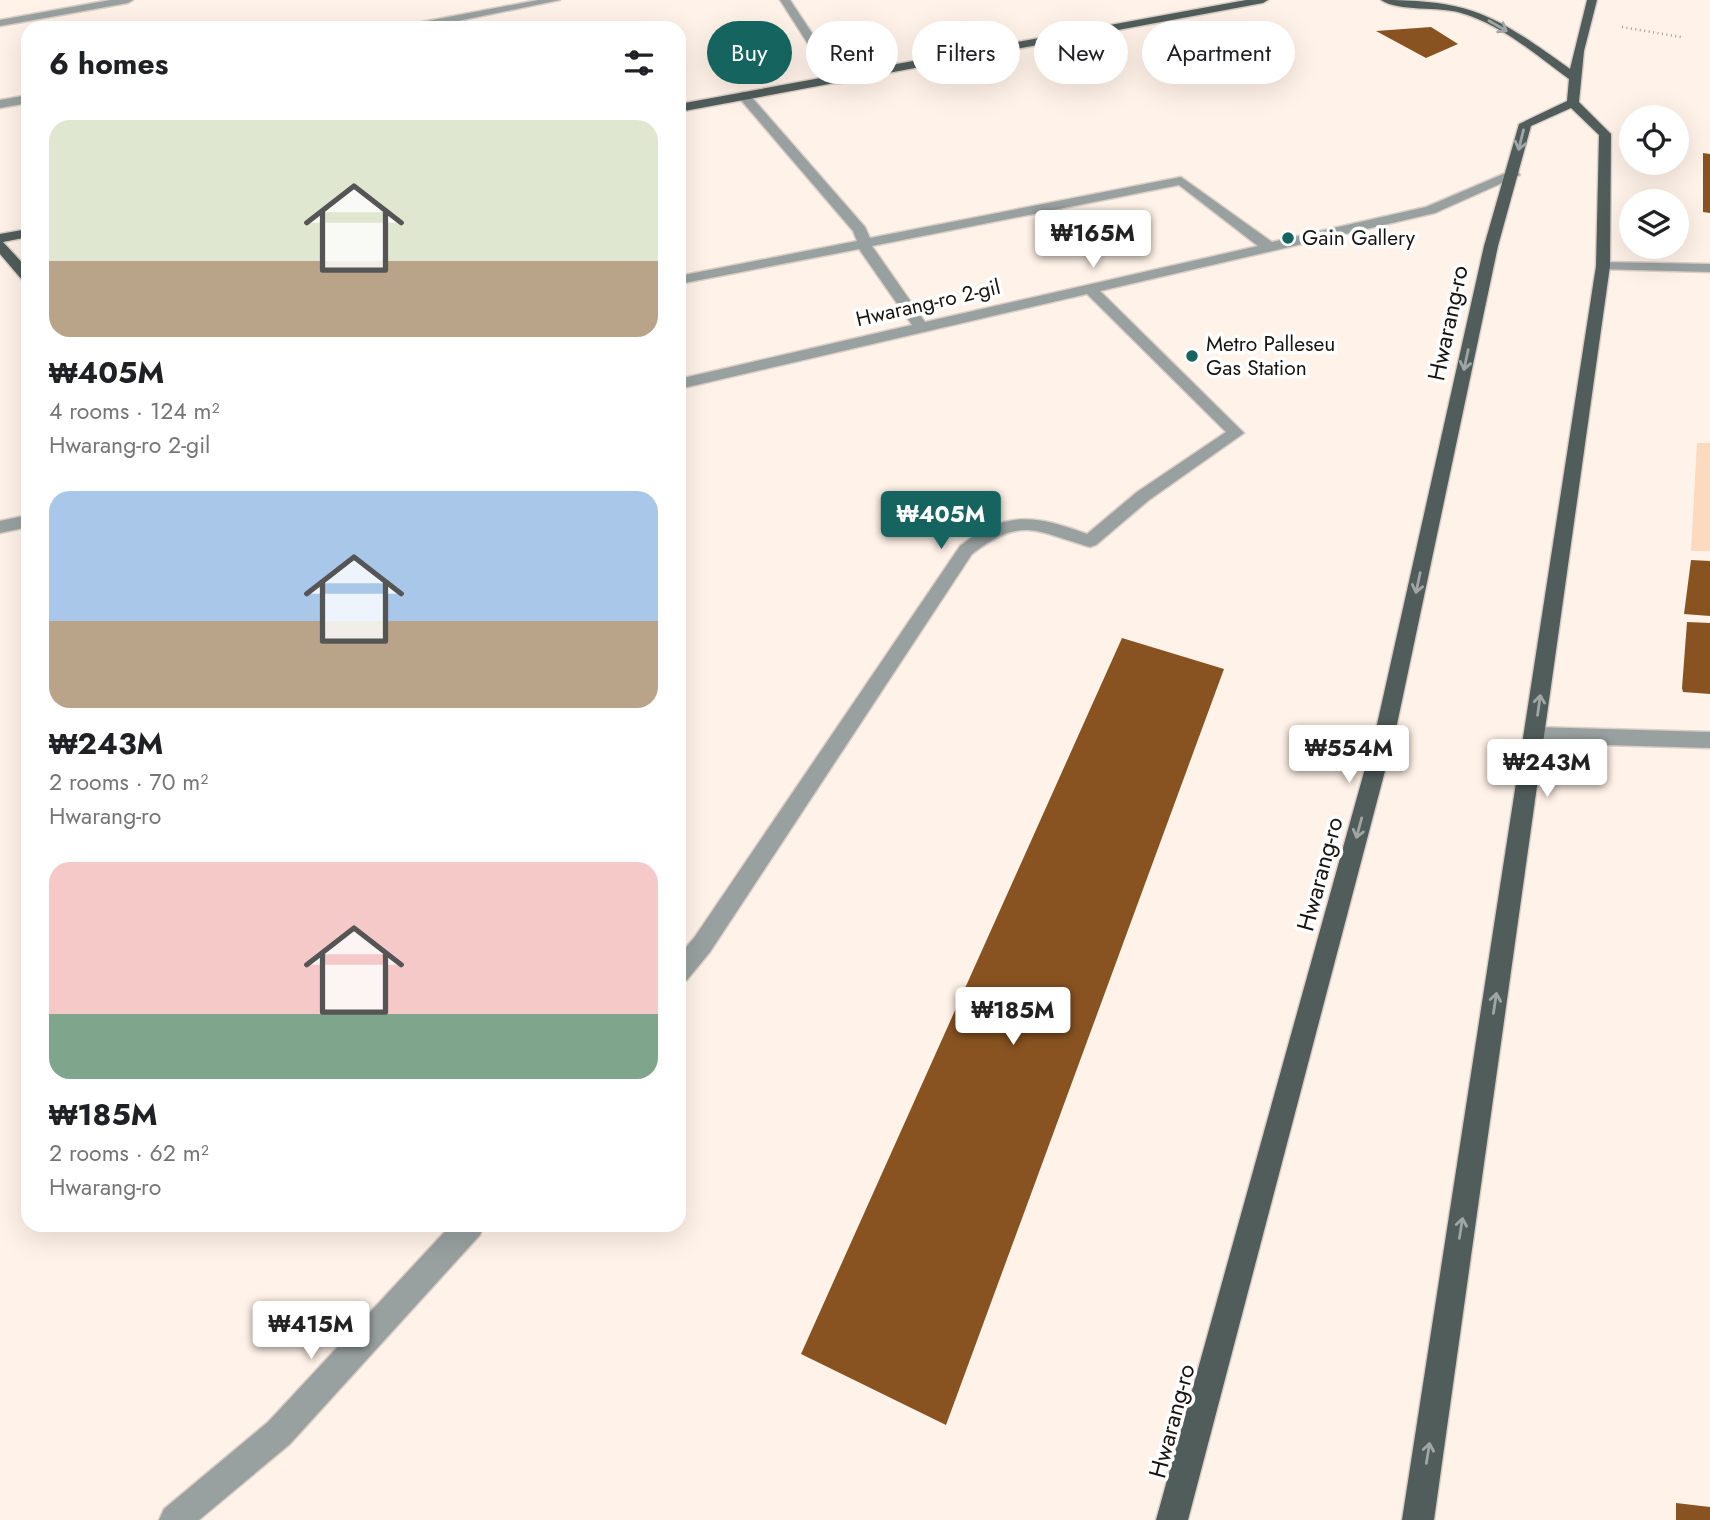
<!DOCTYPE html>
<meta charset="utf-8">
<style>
:root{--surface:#fff;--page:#f2f2f2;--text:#202124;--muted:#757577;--accent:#16645f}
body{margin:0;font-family:Jost,sans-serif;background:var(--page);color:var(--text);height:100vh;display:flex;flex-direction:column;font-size:26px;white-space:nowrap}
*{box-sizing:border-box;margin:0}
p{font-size:23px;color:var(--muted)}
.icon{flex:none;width:38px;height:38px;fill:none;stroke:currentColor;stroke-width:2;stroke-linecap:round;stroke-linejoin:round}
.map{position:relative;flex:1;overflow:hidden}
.details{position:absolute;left:21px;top:21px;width:665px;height:1211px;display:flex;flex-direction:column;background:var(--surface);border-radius:21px;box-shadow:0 7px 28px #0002}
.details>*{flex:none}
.guide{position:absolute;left:707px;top:21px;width:665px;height:63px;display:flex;gap:14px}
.buttons{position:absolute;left:1619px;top:105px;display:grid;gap:14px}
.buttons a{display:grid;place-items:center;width:70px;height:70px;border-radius:50%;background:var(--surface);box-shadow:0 7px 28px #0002;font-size:35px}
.price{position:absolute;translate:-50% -60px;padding:0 16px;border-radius:7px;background:#fff;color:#222;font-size:23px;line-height:46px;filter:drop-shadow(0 2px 4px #0008)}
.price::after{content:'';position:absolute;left:50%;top:42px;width:21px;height:16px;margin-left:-10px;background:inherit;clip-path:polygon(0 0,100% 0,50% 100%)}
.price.current{background:var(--accent);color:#fff}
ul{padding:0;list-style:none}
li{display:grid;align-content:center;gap:14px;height:371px;padding:0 28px}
li span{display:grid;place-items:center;height:217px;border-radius:21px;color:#555}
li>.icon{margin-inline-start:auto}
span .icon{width:126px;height:126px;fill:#fffc;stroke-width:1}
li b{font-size:30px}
h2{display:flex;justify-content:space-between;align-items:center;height:84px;padding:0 28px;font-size:30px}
.pill{padding:0 24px;border-radius:32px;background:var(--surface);box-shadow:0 7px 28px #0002;font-size:24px;line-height:63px}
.pill.current{background:var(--accent);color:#fff}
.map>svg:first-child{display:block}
.green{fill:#fbdabf}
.building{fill:#885321}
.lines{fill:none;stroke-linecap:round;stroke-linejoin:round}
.minor-casing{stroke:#dacec6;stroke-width:3}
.major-casing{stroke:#dacec6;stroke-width:3}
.path{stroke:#a49b93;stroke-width:2.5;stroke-dasharray:1 3.5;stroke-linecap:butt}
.minor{fill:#99a1a0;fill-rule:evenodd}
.major{fill:#505d5b;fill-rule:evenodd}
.oneway{stroke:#9fa6a5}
.poi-dot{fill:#16645f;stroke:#fff;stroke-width:2.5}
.labels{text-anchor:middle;stroke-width:7;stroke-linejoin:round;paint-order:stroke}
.far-poi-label{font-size:21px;fill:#181411;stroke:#fff;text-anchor:start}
.far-street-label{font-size:21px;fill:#181411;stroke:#fff}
.street-label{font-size:24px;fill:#181411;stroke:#fff}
</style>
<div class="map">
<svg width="1710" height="1520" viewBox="0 0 1710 1520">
<rect width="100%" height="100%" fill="#fff2e8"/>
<!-- green -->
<path class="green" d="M1697,443H1710V551H1691Z"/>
<!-- building -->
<path class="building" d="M1431,27L1458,44L1426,58L1376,31Z
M1703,153L1710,154V213L1703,212Z
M1691,560L1710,561V616L1684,614Z
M1687,622L1710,623V694L1683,692L1682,688Z
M1122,638L1224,669L946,1425L801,1354Z
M1676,1503L1710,1507V1520H1676Z"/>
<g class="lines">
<!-- minor casing -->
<g class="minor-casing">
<path id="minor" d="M110,0H133L128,3L0,26V20Z
M538,0H560L424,28H400L406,25Z
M780,0H790L843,80L841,83H833Z
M744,92L748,93L865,227L870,238L1181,177L1272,242L1426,207L1508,172H1518L1520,175L1435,213L1100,291L1244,433L1149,500L1096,545L1090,547C1036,532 1023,515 972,554L710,952L687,980L679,984V955L694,938L960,546C1006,510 1035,515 1087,534L1137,492L1226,432L1087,294L679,389V379L912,325L859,249L679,284V276L857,241L853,231L740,99V93ZM1179,185L1258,246L925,322L872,246Z
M28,95V103L0,108V100Z
M1603,262L1710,264V272L1598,269L1596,266Z
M28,515V527L0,533V521Z
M1535,727L1710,732V748L1535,743L1528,741L1525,735L1528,729Z
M451,1225H484L480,1235L290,1444L199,1520H159L164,1509L268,1422Z"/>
</g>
<!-- major casing -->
<g class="major-casing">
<path id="major" d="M1246,0H1268L1263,3L679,112V104Z
M1381,0C1473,0 1496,16 1570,69L1587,0H1597L1584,51L1579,102L1611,134L1610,266L1434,1520H1402L1596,266L1599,135L1571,108L1531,126L1498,246L1396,729L1188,1520H1156L1376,729L1484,246L1519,124L1567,101L1569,79C1535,54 1502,25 1461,13C1439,6 1398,12 1381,0Z
M28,229V237L3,242L28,269V282L23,281L0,254V234Z"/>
</g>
<!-- path -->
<path class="path" d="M1622,27L1681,37"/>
<!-- minor -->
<use href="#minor" class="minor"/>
<!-- major -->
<use href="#major" class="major"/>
</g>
<!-- one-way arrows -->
<defs><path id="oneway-shaft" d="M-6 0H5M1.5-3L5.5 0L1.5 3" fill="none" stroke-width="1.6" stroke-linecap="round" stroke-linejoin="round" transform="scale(1.75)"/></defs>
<g class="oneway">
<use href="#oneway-shaft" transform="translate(1498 26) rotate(30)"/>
<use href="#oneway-shaft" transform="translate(1521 140) rotate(104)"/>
<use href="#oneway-shaft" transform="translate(1466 360) rotate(102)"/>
<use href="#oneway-shaft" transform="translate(1418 583) rotate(102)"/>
<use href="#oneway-shaft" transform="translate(1539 705) rotate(-82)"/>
<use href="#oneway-shaft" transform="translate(1359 828) rotate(105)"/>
<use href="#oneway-shaft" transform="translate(1495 1003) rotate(-81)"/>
<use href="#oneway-shaft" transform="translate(1461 1228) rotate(-81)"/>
<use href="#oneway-shaft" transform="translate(1428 1453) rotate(-81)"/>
</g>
<!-- markers -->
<g class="poi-dot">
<circle cx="1288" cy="238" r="7"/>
<circle cx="1192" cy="356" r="7"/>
</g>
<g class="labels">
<!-- far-poi labels -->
<g class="far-poi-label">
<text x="1302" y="245">Gain Gallery</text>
<text x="1206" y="351">Metro Palleseu<tspan x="1206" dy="24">Gas Station</tspan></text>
</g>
<!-- far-street labels -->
<g class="far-street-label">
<text transform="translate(928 303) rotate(-13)" y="7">Hwarang-ro 2-gil</text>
</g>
<!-- street labels -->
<g class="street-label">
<text transform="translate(1448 323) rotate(-78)" y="8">Hwarang-ro</text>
<text transform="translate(1320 874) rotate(-75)" y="8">Hwarang-ro</text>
<text transform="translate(1172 1421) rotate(-75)" y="8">Hwarang-ro</text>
</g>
</g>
</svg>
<div class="buttons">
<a><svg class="icon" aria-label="locate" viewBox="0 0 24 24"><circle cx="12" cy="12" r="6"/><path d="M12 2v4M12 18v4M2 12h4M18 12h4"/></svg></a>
<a><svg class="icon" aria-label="layers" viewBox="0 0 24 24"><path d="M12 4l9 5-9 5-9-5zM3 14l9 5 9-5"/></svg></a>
</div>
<b class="price" style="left:1093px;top:270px">₩165M</b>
<b class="price current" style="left:941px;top:551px">₩405M</b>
<b class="price" style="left:1349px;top:785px">₩554M</b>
<b class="price" style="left:1547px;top:799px">₩243M</b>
<b class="price" style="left:1013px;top:1047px">₩185M</b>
<b class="price" style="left:311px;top:1361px">₩415M</b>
<div class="guide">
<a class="pill current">Buy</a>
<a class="pill">Rent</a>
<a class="pill">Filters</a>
<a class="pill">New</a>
<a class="pill">Apartment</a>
</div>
<section class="details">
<h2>6 homes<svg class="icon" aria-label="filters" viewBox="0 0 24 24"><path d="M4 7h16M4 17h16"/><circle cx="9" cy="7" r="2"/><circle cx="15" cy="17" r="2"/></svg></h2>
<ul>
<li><span style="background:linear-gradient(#dfe7d0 65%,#b9a48a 0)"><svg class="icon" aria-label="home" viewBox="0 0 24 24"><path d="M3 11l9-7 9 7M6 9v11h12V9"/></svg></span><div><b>₩405M</b><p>4 rooms · 124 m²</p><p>Hwarang-ro 2-gil</p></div></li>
<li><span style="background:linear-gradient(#a9c7e8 60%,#b9a48a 0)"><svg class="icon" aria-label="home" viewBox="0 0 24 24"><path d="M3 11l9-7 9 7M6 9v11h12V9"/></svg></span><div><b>₩243M</b><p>2 rooms · 70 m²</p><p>Hwarang-ro</p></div></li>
<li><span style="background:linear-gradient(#f6c9c9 70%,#7fa58c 0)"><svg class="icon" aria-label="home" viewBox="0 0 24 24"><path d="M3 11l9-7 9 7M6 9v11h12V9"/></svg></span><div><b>₩185M</b><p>2 rooms · 62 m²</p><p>Hwarang-ro</p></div></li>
</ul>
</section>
</div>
